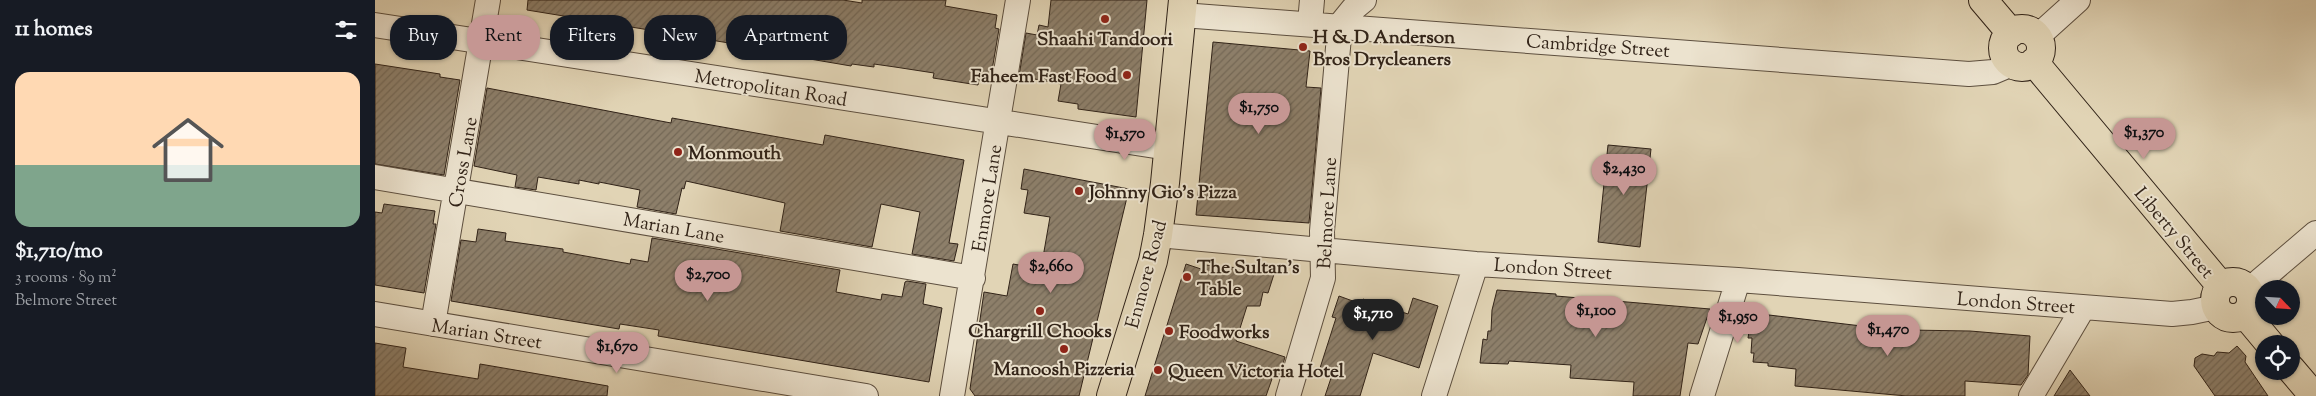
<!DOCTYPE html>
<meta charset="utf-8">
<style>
:root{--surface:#171b24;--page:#20242c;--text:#f1f3f6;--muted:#9ea1a6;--accent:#c59692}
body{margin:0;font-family:"Sorts Mill Goudy",serif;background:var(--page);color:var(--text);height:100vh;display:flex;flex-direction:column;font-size:19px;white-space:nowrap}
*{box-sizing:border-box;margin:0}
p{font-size:16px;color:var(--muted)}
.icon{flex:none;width:28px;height:28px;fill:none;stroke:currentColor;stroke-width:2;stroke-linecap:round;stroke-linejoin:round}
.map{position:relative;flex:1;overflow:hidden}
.sheet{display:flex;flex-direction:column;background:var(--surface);width:375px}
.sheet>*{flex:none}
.guide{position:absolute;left:15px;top:15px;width:475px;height:45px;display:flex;gap:10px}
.needle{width:32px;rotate:115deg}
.tools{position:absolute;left:1880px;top:280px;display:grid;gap:10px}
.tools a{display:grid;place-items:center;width:45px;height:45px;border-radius:50%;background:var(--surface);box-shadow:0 1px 4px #0004;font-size:25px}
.price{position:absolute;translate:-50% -42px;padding:0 11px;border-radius:18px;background:var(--accent);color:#111;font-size:16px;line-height:32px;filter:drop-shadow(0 1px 2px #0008)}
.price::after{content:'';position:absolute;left:50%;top:30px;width:15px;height:11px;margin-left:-8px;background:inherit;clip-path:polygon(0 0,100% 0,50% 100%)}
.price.active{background:#222;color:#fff}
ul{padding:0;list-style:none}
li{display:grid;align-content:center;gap:10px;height:265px;padding:0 15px}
li span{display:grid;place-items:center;height:155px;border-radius:15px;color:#555}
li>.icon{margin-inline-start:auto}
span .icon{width:90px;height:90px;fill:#fffc;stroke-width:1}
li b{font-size:21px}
h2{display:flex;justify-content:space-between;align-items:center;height:60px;padding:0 15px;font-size:21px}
.tag{padding:0 18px;border-radius:20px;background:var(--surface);box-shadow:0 1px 4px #0004;font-size:18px;line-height:45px}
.tag.active{background:var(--accent);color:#111}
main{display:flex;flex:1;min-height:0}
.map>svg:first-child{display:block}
.building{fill:url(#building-hatch);stroke:#312318}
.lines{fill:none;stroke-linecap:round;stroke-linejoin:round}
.minor-casing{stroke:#5d4f3f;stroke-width:26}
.major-casing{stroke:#312318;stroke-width:30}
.highway-casing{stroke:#312318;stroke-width:30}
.minor{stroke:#ece3cf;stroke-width:24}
.major{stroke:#e1d4b5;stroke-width:28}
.highway{stroke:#e1d4b5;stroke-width:28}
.poi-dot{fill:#8f2418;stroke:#ece3cf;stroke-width:2}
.labels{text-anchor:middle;stroke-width:4;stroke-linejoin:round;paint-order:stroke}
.poi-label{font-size:19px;font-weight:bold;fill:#312318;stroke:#ece3cf;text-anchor:start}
.street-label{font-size:19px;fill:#312318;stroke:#ece3cf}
</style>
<main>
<section class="sheet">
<h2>11 homes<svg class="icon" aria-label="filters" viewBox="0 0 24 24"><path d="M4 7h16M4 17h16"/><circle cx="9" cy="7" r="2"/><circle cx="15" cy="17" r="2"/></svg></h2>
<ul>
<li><span style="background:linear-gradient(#ffd9b3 60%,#7fa58c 0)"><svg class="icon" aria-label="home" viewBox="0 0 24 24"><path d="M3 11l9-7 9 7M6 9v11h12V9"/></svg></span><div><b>$1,710/mo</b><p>3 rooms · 89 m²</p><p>Belmore Street</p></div></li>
</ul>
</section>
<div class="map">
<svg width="1941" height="396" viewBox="0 0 1941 396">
<defs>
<pattern id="building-hatch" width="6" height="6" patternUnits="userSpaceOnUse" patternTransform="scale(1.25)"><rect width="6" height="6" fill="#8d7f6a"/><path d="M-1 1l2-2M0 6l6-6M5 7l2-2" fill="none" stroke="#746856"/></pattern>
</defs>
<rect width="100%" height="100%" fill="#e1d4b5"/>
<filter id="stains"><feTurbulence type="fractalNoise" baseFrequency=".004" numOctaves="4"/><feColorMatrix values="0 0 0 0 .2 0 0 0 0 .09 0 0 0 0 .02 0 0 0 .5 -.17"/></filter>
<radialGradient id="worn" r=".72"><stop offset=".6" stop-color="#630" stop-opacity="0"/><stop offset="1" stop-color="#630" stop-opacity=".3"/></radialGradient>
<!-- building -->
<path class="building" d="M153,0H468L487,3V0H571L570,6L622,15L620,28L624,29L615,82L604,80L603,85L558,78L559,73L520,67L499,64V67L477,64L476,66L388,51L389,40L355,35L354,43L152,10Z
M676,0H772L761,117L703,109V104L683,101L686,84L644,76L651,33L662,35L664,25L673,27Z
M838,42L935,51L931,87L946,88L934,223L821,215Z
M0,64L65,74V77L85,80L69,175L0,164Z
M112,88L296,123L297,118L448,145L450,135L589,160L574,243L583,244L579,261L537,254L545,212L506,204L497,247L405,231L410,203L311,181L309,189L307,188L301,214L262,207L265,190L224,182V184L204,180V184L163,177L161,190L140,187L142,175L99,166Z
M1233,145L1276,149L1265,247L1223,242Z
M649,169L754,189L704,396H600L595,389L609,292L632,296L638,264L666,269L675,217L649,213L653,190L646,189Z
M9,204L60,211L58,224H61L49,293L0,285V212L7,213Z
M103,229L131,233L130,241L188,249V252L255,264L256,259L273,262L277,238L465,270L461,292L506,300L507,294L527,297L530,282L532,281L551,284L548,304L567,308L554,382L283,336L284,330L245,324L244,329L76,301L86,240L101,242Z
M811,264L829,270L830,265L900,271L893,293L888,292L885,306H872L861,341L910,357L904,378L898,376L891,396H770Z
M1122,290L1181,294V296L1335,309L1323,344L1313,343L1305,396H1258L1259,382L1195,378L1196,365L1134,361L1133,364L1105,363L1108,339L1112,340L1113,331H1116L1117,310Z
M964,296L986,304L988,299L1033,314L1038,298L1063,306L1044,368L998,353L985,396H950L958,372L945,368L961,318L957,317Z
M1377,313L1495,327L1533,330L1595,331L1655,336L1653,375L1646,385L1590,381V396H1532L1420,386L1421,369L1393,366V363L1378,362L1379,353H1376L1377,338H1373Z
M0,343L31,348L28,367L103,379L105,364L233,386L232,396H0Z
M1862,346L1871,356L1870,362L1893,396H1840L1819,366L1820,358L1827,354L1839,356L1842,352L1854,353Z
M1695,370L1715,396H1679Z"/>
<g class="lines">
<!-- minor casing -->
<g class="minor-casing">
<path id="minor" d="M807,15L1594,74L1618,72L1637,64
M935,23L937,0
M0,25L793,148
M1662,37L1703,0
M0,177L598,278
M783,235L1101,264L1363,280L1797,314L1817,312L1841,307
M1874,290L1941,233
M0,314L491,396
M58,324L113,0
M577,396L643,0
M913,396L948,278L947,231L965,25L978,9L989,0
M1059,396L1101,264
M1327,396L1363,280
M1656,396L1708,308"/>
</g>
<!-- major casing -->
<g class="major-casing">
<path id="major" d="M1608,0L1636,33
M1628 48a19 19 0 1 1 38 0a19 19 0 1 1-38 0Z
M1659,62L1846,286
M1840 300a18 18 0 1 1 36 0a18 18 0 1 1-36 0Z
M1870,314L1895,344
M1916,369L1939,396"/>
</g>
<!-- highway casing -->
<g class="highway-casing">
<path id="highway" d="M736,396L778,261L783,235L790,183L808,0"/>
</g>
<!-- minor -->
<use href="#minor" class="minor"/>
<!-- major -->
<use href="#major" class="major"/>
<!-- highway -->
<use href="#highway" class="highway"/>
</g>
<!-- markers -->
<g class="poi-dot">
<circle cx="730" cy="19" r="5"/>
<circle cx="928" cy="47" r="5"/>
<circle cx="752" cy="75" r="5"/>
<circle cx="303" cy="152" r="5"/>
<circle cx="704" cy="191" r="5"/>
<circle cx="812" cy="277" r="5"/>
<circle cx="665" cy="311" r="5"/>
<circle cx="794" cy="331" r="5"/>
<circle cx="689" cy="349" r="5"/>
<circle cx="783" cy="370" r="5"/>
</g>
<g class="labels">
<!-- poi labels -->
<g class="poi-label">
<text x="938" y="43">H &amp; D Anderson<tspan x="938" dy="22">Bros Drycleaners</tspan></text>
<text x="730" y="45" text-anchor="middle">Shaahi Tandoori</text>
<text x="742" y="82" text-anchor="end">Faheem Fast Food</text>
<text x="313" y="159">Monmouth</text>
<text x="714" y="198">Johnny Gio's Pizza</text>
<text x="822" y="273">The Sultan’s<tspan x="822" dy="22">Table</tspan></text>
<text x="665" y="337" text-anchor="middle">Chargrill Chooks</text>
<text x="804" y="338">Foodworks</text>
<text x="689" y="375" text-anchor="middle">Manoosh Pizzeria</text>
<text x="793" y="377">Queen Victoria Hotel</text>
</g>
<!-- street labels -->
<g class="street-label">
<text transform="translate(1223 45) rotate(4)" y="7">Cambridge Street</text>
<text transform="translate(396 87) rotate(9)" y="7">Metropolitan Road</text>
<text transform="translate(87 162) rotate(-80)" y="7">Cross Lane</text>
<text transform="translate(611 198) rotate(-81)" y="7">Enmore Lane</text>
<text transform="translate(951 213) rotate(-87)" y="7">Belmore Lane</text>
<text transform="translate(299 227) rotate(10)" y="7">Marian Lane</text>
<text transform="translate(1800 232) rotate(50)" y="7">Liberty Street</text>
<text transform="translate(1178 268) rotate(4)" y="7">London Street</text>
<text transform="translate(770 274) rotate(-75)" y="7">Enmore Road</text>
<text transform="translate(1641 302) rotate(4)" y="7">London Street</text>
<text transform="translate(112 333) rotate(9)" y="7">Marian Street</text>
</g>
</g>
<rect width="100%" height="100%" filter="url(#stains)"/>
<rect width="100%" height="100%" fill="url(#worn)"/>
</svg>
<div class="tools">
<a><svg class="needle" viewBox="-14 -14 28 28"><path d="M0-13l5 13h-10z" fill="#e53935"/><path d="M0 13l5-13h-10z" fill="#9ea1a6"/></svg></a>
<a><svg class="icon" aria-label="locate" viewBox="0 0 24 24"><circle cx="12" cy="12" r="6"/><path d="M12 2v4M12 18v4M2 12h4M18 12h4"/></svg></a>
</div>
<b class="price" style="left:884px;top:135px">$1,750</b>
<b class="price" style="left:1769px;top:160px">$1,370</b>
<b class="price" style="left:750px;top:161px">$1,570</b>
<b class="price" style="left:1249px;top:196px">$2,430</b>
<b class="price" style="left:676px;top:294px">$2,660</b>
<b class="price" style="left:333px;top:302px">$2,700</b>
<b class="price" style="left:1221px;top:338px">$1,100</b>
<b class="price active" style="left:998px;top:341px">$1,710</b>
<b class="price" style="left:1363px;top:344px">$1,950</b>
<b class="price" style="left:1513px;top:357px">$1,470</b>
<b class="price" style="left:242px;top:374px">$1,670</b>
<div class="guide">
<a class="tag">Buy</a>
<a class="tag active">Rent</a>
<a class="tag">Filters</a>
<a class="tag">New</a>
<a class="tag">Apartment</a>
</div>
</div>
</main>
